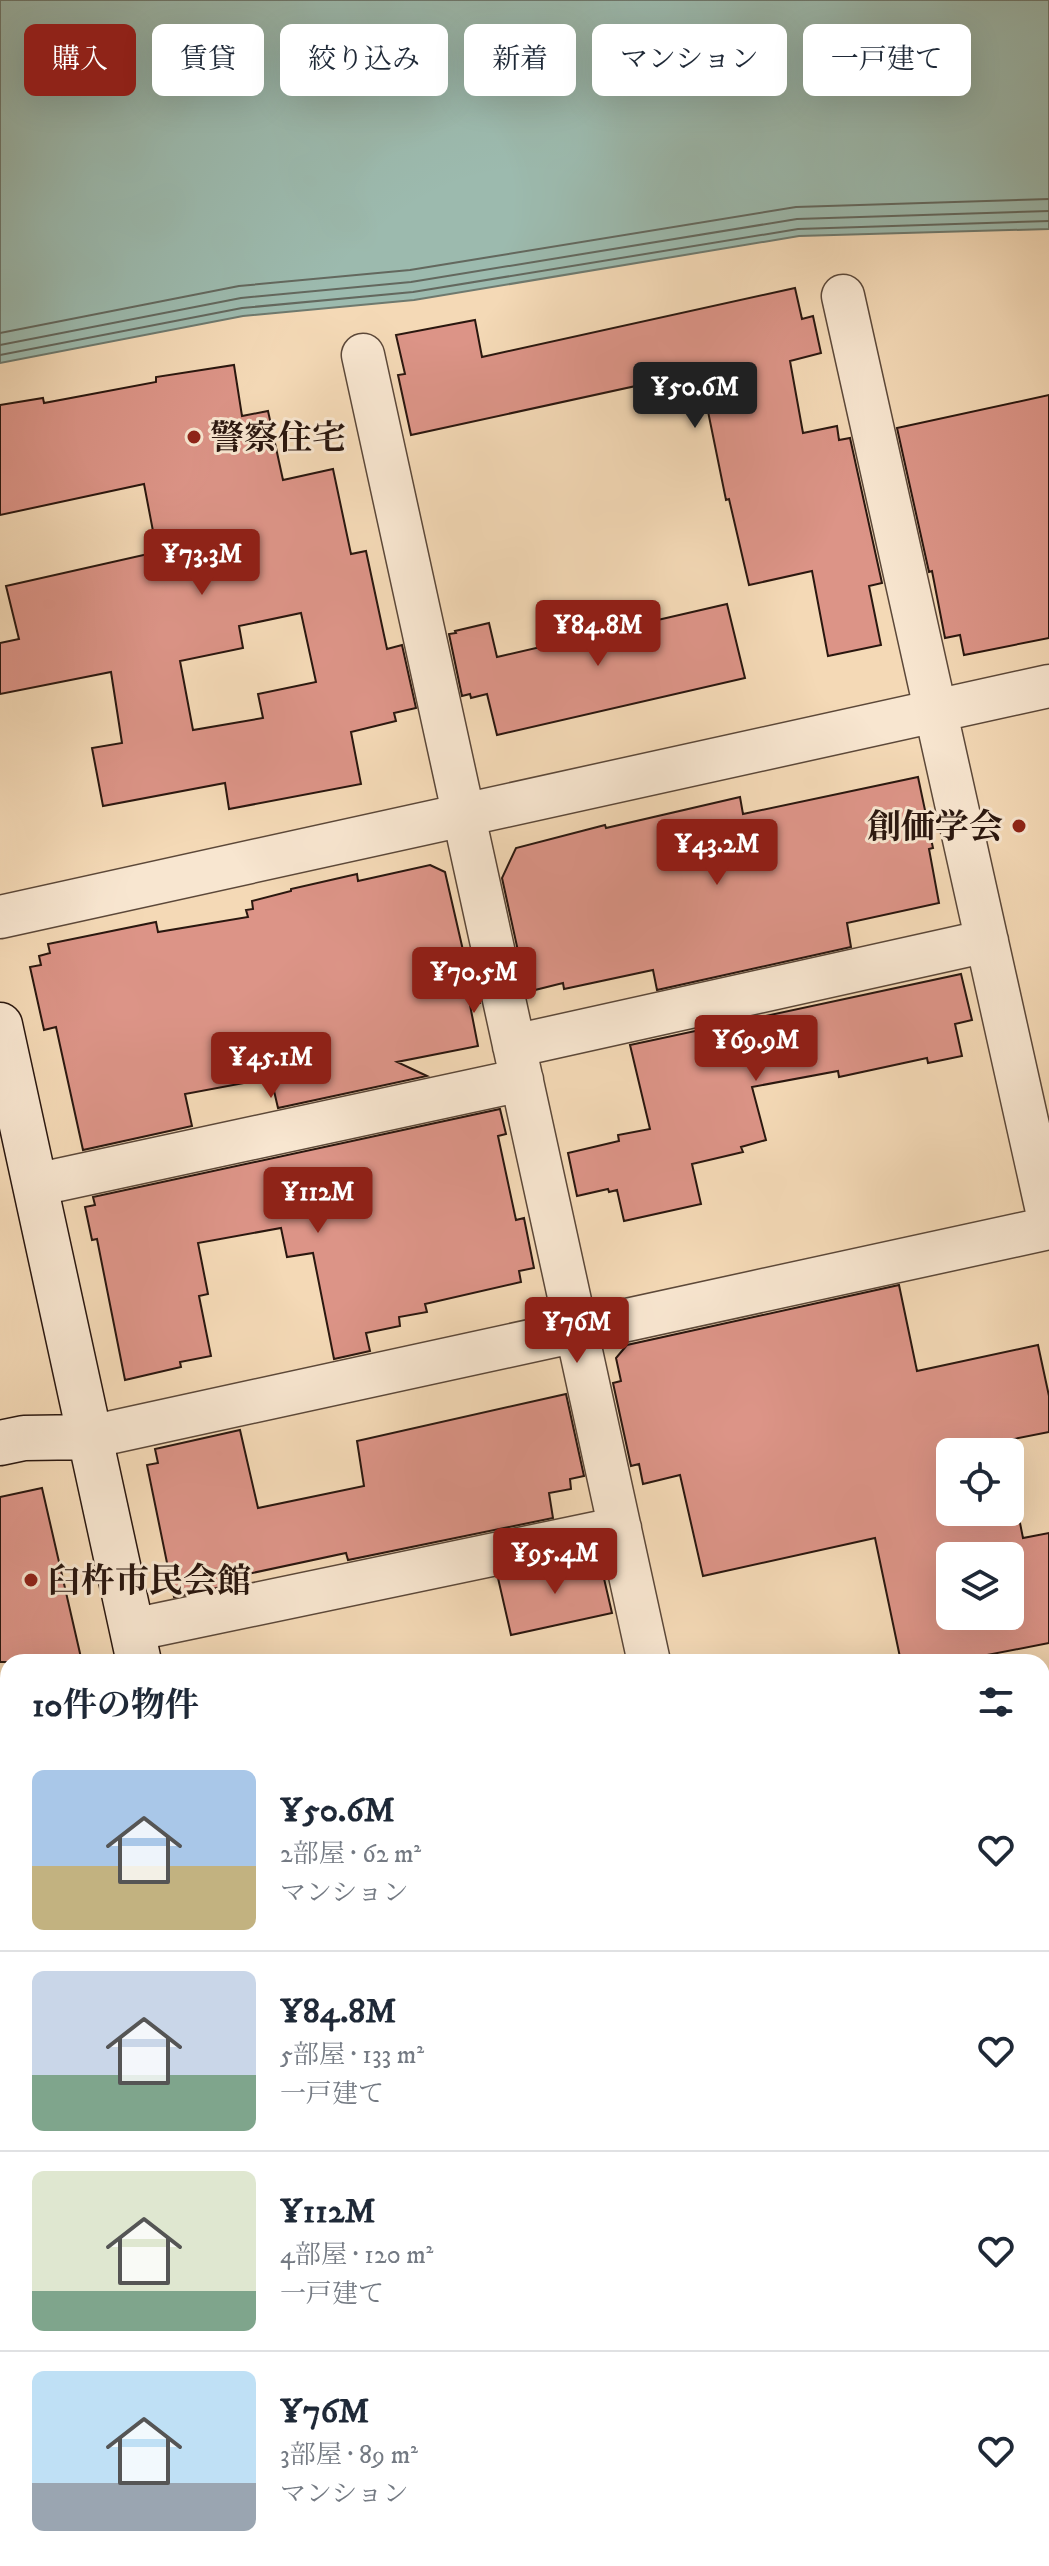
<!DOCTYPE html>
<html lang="ja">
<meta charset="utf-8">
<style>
:root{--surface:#fff;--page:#f2f2f3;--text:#1f2937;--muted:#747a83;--line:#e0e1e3;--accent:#8f2418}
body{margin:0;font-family:"IM FELL DW Pica","Noto Serif JP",serif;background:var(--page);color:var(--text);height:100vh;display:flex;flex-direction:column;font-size:30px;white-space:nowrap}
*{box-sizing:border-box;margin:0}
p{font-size:26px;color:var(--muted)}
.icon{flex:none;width:44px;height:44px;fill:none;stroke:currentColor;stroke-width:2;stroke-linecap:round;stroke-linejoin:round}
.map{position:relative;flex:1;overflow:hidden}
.panel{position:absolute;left:0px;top:1654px;width:1050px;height:912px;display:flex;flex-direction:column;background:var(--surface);border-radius:24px 24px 0 0;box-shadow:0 8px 32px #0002}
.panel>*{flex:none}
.top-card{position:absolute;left:24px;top:24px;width:1002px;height:72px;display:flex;gap:16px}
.controls{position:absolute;left:936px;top:1438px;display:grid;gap:16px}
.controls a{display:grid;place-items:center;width:88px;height:88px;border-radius:12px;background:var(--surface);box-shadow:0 8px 32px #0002;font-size:40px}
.price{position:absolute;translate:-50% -68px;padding:0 18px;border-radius:8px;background:var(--accent);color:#fff;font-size:26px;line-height:52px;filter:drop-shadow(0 2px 4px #0008)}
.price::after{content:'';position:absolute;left:50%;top:48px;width:24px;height:18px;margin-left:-12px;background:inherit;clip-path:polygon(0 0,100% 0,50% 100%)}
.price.current{background:#222;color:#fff}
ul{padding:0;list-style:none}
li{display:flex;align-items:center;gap:24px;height:200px;padding:0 32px}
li+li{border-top:2px solid var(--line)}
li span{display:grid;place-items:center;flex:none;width:224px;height:160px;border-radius:12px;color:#555}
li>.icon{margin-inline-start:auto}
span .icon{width:96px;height:96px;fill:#fffc;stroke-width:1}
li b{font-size:34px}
h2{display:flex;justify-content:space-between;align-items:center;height:96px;padding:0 32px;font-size:34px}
.pill{padding:0 28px;border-radius:12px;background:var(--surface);box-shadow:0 8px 32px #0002;font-size:28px;line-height:72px}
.pill.current{background:var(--accent);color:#fff}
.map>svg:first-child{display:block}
.water{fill:#9cbaae;stroke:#6e796e;stroke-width:2}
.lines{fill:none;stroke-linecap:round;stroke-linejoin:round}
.shore{stroke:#63685e;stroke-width:2}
.building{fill:#dc9487;stroke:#2a170f;stroke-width:2;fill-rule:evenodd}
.street-casing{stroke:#5c4839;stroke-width:45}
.secondary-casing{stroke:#2a170f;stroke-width:47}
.street{stroke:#f8e6d0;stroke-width:42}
.secondary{stroke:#f8e6d0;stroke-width:44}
.poi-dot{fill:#8f2418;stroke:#f8e6d0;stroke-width:3}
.labels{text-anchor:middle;stroke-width:6;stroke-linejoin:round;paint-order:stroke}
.poi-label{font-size:34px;font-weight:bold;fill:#2a170f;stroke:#f8e6d0;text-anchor:start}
</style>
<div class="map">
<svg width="1049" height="2566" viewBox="0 0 1049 2566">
<rect width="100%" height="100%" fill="#f4d9b6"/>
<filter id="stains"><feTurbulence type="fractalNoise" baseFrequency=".0025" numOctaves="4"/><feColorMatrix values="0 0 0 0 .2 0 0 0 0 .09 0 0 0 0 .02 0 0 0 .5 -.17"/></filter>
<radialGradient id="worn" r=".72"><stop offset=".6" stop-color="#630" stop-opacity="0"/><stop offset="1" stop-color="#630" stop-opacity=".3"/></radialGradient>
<!-- water -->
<path class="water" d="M0,0H1049V229L799,236L414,300L243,316L0,363Z"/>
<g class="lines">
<!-- shore -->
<path class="shore" d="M0,333L239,286L410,270L796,207L1049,199
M0,345L241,298L411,282L797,219L1049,211
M0,355L242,308L413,292L798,229L1049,221"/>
</g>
<!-- building -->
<path class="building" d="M795,288L802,319L813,316L821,353L790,361L803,433L837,426L839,440L850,438L882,583L869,586L881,645L828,656L812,571L749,585L729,499L726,500L700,372L411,435L398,375L405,374L396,335L475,320L482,357Z
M234,365L242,416L268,411L283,480L333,469L351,554L366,551L387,649L402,645L416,708L394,713L396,721L351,732L361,784L229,809L225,783L103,806L92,748L122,743L111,672L0,694V643L19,639L6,586L157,552L144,484L0,515V405L43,398L44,403L156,382V377ZM301,613L316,682L258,694L263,718L193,730L180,661L243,648L239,626Z
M1049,395V638L964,655L960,635L945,638L932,571L929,572L897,428Z
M727,604L745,678L497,735L487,694L471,698L470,694L462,696L449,634L456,633L455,631L489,623L497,657Z
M918,777L933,848L929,849L939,903L847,923L851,947L657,990L653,970L564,989L563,983L527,992L502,878L516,848L605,825L606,828L740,797L743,814Z
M430,865L445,872L465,959L469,950L480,1003L470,1005L478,1046L397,1062L427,1076L278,1108L271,1078L185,1094L192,1126L83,1150L56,1027L44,1030L30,967L41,965L39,956L50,953L48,944L156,922L158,932L248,917L246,910L253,909L252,901L291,891V889L357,874L358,881Z
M961,974L972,1020L955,1024L962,1056L928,1063L927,1058L839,1077L838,1071L752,1087L766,1140L741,1147L743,1152L692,1164L701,1204L624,1221L617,1190L609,1192L608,1189L577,1196L568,1153L619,1141L618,1135L650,1129L630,1045Z
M500,1109L506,1134L498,1136L516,1220L524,1218L534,1268L519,1271L521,1282L425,1304L427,1312L399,1317L400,1326L366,1333L370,1351L334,1359L313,1253L287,1257L281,1228L198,1243L208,1294L199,1296L211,1356L180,1362L181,1367L125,1380L97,1239L92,1240L85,1207L95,1205L93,1197Z
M899,1285L917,1371L1038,1345L1049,1396V1432L1004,1441L1006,1452H950V1512H1010V1473L1023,1538L1049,1533V1643L951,1662H901L875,1538L703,1576L680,1475L643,1484L639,1464L631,1466L613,1383L621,1381L616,1358L627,1345ZM950,1556H1010V1616H950Z
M566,1394L584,1476L570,1479L571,1489L549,1493L553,1518L348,1560L346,1553L224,1579L226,1586L174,1597L147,1465L158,1463L155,1449L240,1430L258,1508L364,1486L357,1441Z
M42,1488L82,1662H0V1497Z
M599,1557L612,1613L511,1635L498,1578Z"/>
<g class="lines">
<!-- street casing -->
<g class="street-casing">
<path id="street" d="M843,296L1049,1220
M363,355L649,1662
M0,917L1049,686
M514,1046L987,941
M35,1185L522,1080
M90,1437L1049,1228
M132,1630L620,1528
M1042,2021L1049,2020
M0,2255L8,2253
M846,2558L848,2566"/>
</g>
<!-- secondary casing -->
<g class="secondary-casing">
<path id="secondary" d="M0,1025L139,1662
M0,1443L24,1438L90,1437
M336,2558L338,2566"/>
</g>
<!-- street -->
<use href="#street" class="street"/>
<!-- secondary -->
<use href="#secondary" class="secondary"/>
</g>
<!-- markers -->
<g class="poi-dot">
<circle cx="194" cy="437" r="8"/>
<circle cx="1019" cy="826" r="8"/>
<circle cx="31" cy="1580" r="8"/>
</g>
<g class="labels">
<!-- poi labels -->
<g class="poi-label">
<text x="210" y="449">警察住宅</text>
<text x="1003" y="838" text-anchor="end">創価学会</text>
<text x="47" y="1592">臼杵市民会館</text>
</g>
</g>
<rect width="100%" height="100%" filter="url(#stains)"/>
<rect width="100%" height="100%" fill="url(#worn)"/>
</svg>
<div class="controls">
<a><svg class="icon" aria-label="locate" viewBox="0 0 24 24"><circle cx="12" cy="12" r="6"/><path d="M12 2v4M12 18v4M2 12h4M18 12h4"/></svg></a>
<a><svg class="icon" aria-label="layers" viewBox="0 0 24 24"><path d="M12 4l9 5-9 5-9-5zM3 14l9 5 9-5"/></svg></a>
</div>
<b class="price current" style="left:695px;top:430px">¥50.6M</b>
<b class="price" style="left:202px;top:597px">¥73.3M</b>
<b class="price" style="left:598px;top:668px">¥84.8M</b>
<b class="price" style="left:717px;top:887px">¥43.2M</b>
<b class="price" style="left:474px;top:1015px">¥70.5M</b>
<b class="price" style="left:756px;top:1083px">¥69.9M</b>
<b class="price" style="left:271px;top:1100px">¥45.1M</b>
<b class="price" style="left:318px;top:1235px">¥112M</b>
<b class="price" style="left:577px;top:1365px">¥76M</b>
<b class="price" style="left:555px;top:1596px">¥95.4M</b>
<div class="top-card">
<a class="pill current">購入</a>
<a class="pill">賃貸</a>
<a class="pill">絞り込み</a>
<a class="pill">新着</a>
<a class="pill">マンション</a>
<a class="pill">一戸建て</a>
</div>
<section class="panel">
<h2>10件の物件<svg class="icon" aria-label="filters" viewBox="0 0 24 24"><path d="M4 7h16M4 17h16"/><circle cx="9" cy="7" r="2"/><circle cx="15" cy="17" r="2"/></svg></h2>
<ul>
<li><span style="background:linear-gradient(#a9c7e8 60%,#c2b280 0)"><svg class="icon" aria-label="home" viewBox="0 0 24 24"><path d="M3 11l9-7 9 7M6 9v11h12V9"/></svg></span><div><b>¥50.6M</b><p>2部屋 · 62 m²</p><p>マンション</p></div><svg class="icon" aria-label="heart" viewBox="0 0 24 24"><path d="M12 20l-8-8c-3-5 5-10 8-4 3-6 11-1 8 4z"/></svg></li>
<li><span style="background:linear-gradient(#c9d6e8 65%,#7fa58c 0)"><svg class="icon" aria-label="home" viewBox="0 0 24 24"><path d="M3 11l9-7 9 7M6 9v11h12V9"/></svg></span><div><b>¥84.8M</b><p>5部屋 · 133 m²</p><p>一戸建て</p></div><svg class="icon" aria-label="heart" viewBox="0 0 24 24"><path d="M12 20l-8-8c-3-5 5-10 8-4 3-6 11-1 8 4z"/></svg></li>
<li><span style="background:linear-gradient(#dfe7d0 75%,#7fa58c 0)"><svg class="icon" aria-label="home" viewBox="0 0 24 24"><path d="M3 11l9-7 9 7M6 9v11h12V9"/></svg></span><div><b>¥112M</b><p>4部屋 · 120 m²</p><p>一戸建て</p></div><svg class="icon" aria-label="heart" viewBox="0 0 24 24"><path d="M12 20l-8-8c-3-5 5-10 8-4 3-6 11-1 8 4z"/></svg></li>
<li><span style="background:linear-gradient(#bfe0f5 70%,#9aa5b1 0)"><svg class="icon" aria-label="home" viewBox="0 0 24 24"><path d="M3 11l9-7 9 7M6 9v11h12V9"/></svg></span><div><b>¥76M</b><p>3部屋 · 89 m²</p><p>マンション</p></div><svg class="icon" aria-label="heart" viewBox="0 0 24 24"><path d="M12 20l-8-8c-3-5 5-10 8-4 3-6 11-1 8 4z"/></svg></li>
</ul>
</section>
</div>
